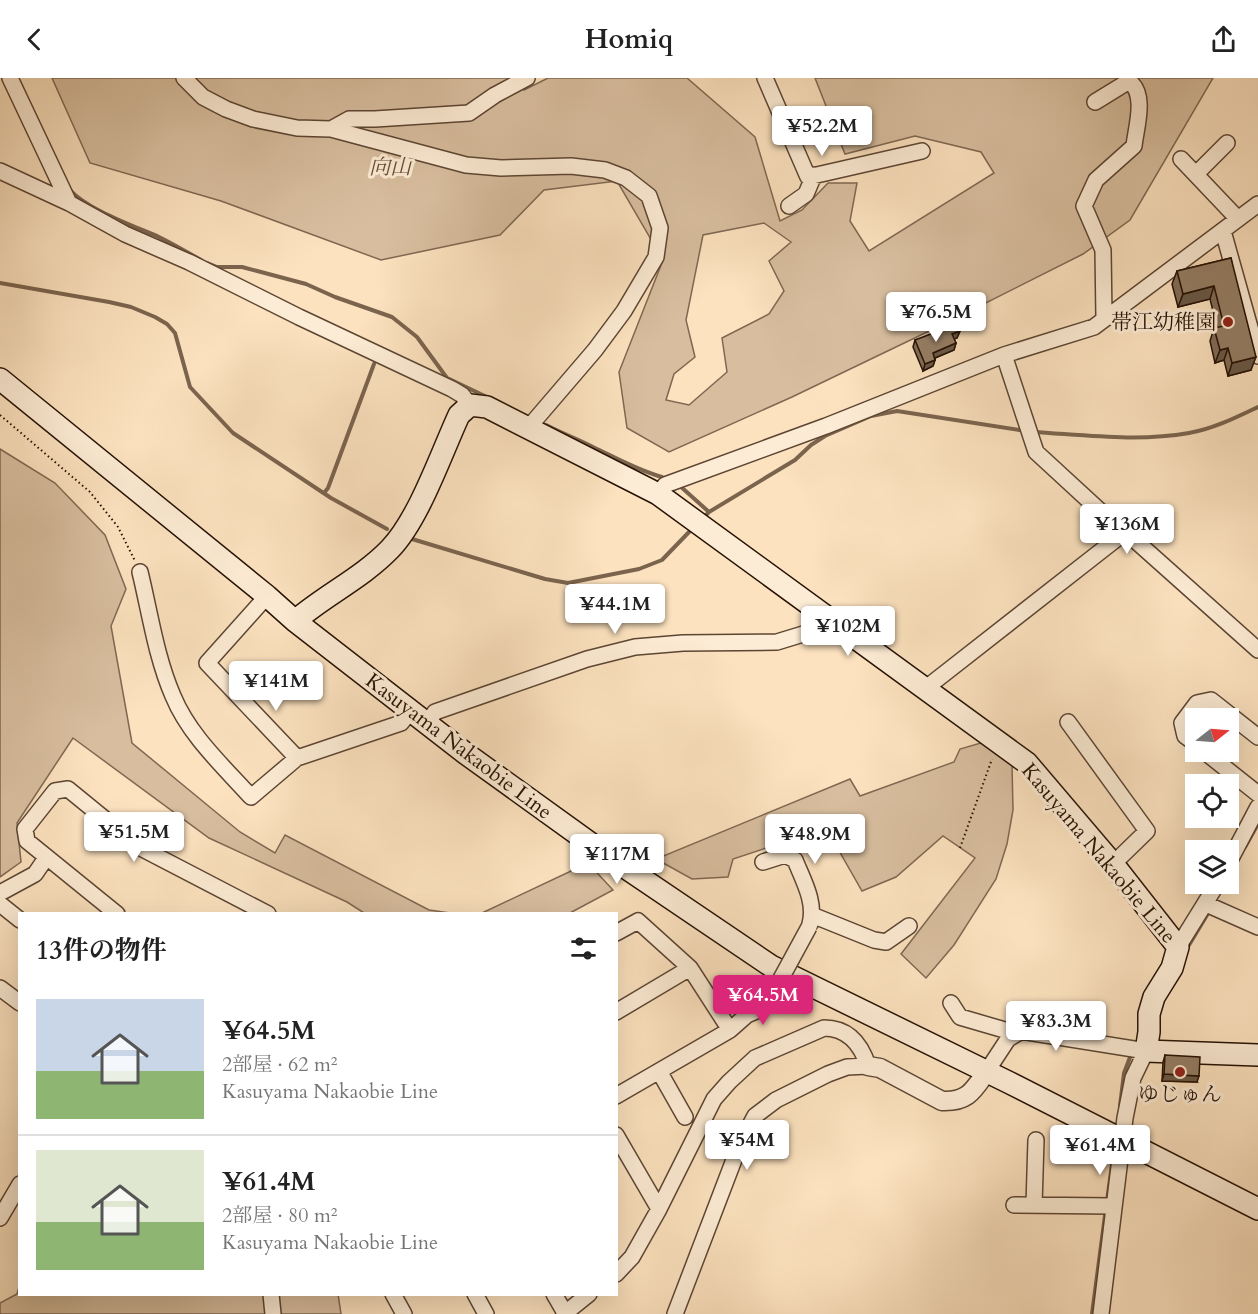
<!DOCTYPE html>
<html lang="ja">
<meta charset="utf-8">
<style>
:root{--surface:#fff;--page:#f2f2f2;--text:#222;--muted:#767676;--line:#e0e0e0;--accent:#db2777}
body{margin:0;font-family:Cardo,"Noto Serif JP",serif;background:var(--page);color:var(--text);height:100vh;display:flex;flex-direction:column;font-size:22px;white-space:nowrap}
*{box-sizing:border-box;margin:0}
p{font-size:20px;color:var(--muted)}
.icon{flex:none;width:33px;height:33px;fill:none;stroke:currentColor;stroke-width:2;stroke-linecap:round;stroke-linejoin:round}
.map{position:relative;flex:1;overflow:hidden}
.panel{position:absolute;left:18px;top:834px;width:600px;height:384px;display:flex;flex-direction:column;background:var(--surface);border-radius:0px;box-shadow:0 6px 24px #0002}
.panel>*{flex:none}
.needle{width:39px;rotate:73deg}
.controls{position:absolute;left:1185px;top:630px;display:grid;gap:12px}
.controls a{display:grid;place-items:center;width:54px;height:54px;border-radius:0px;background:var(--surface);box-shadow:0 6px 24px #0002;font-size:30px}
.price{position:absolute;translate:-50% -51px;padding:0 14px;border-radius:6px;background:#fff;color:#222;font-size:20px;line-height:39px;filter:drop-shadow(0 2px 3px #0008)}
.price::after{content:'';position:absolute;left:50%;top:36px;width:18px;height:14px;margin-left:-9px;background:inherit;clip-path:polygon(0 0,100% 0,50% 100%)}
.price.on{background:var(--accent);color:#fff}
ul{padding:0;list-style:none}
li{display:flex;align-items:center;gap:18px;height:150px;padding:0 18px}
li+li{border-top:2px solid var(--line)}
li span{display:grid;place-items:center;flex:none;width:168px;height:120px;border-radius:0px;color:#555}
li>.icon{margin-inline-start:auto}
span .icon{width:72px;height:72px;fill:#fffc;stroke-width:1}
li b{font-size:26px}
h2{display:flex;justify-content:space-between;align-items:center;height:72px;padding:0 18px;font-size:26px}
header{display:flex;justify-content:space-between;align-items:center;height:78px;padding:0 18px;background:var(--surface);font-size:27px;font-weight:600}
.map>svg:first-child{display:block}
.green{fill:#d8be9f;stroke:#7f6852;stroke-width:1.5;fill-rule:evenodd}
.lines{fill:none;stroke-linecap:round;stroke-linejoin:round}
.stream{stroke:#7b644e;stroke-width:4}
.minor-casing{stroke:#5c4533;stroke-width:18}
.tertiary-casing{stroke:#5c4533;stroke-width:21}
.secondary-casing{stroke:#261104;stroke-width:24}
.path{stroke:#261104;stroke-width:2;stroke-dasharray:1.5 3;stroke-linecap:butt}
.minor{stroke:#fdecd5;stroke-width:15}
.tertiary{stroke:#fdecd5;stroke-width:18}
.secondary{stroke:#fdecd5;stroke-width:21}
.minor-bridge-casing{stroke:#5c4533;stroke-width:18;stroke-linecap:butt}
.minor-bridge{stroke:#fdecd5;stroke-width:15}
.wall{fill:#806c57;stroke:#261104;stroke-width:1.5}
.shaded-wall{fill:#685847;stroke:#261104;stroke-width:1.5}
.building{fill:#957e65;stroke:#261104;stroke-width:1.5}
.poi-dot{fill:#8f2418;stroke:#fdecd5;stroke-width:2}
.labels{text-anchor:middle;stroke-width:6;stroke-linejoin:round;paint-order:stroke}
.park-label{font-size:21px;font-style:italic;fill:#644e3a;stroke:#fdecd5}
.poi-label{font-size:21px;fill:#261104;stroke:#fdecd5;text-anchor:end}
.street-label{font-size:21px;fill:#261104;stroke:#fdecd5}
</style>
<header><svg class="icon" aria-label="back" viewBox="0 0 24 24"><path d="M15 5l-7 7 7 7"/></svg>Homiq<svg class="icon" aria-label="share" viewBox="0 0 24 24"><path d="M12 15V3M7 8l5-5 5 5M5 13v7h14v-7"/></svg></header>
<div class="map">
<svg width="1258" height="1236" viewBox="0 0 1258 1236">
<rect width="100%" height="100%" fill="#fce2bf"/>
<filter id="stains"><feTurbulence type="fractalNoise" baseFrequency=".00333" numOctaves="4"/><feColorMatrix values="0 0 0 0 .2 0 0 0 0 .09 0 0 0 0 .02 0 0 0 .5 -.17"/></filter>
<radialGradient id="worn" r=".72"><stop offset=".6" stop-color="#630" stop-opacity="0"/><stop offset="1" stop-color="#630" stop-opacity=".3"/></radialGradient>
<!-- green -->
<path class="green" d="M52,0H515L524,12L548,0H687L755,59L780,143L802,132L828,105H857L850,143L869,173L994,95L981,74L915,58L845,76L815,0H1213L1130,142L1083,176L950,243L792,319L669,374L627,350L619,294L663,182L617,103L544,112L500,157L381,182L221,123L90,85ZM764,145L791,164L769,183L784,213L769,236L722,260L727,294L689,327L666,322L674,296L695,279L686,242L703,157Z
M0,371L55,405L105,457L126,511L111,548L132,665L240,754L275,775L285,757L429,832L450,835H364L347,824L209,760L73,660L17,745L21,784L0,799Z
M984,664L1012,687L1013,732L1007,766L996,801L954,867L926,900L901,876L975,780L943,758L896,799L862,813L826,750L733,781L728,799L692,801L656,781L850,701L860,718L954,684L960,671Z
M588,785L613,812L570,835H482Z
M19,1209L20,1216H338L341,1236H0V1225L17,1216Z"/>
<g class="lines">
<!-- stream -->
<path class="stream" d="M70,112C88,132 134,148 159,159C173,166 187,174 201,182
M207,185L217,189H242L306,206L335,219L392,239L417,259L447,300L489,320
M0,205L109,224L131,229L155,239L167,246L175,255L190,309L233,355L331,420L387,451
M546,347C561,355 578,361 593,369C616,380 637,392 662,399
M1033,354C1085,357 1138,364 1189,355C1213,351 1237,339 1258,329
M680,408L709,434
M324,415L328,410L374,286
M703,440L709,434L795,382L811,367L825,358L871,338L897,333L1026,353
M412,461L545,501L568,505L639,491L662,482L690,453
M1245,769L1258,746
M1228,799L1234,789
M1189,867L1210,832
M1120,1028L1124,995L1132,974
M1107,1123L1113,1079
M1092,1236L1106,1130"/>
<!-- minor casing -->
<g class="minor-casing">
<path id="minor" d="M10,0L69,125
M184,0L203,19L226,31L253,41L297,50L331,51L466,87L501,90L571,88L605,92L626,100L649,118L660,150L656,179L624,233L595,272L529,349
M765,0L808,99L922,73
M1095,24L1129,3C1147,16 1136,49 1134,68L1096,102L1084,128L1103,172L1104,240
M331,51L349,41H375L469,35L495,17L527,0
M1181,81L1238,141
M0,93L69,125L125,156L189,184L299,239L452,311L462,317L470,327
M1196,96L1227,65
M789,128L806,116L814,97
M1223,153L1258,278
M1004,277L1036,374L1124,455L1128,456L1258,572
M658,416L665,407L826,348L1004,277L1094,249L1258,126
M140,494C150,535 156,579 173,618C189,657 223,688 251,719L297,680
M267,518L207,585L297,680L401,645L411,633
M926,610L1124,455
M1068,644L1147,753L1113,786
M427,645L435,634L587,581L635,569L683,565L777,564L836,546
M1196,666L1185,658L1182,645L1197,625L1211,622L1258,659
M1205,674L1258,716
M763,784L785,777L795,782C803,802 816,824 810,846
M1228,786L1258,729
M0,815L35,796L46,780
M0,826L20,842
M1206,826L1258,849
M117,836L27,763L25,751L55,713L68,711L139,769L268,836
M812,837L874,862L886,864L909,848
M616,855L638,843L690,890L730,952L616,1018
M1178,869L1217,806
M0,910L20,925
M951,925L960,939L1015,955
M616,934L690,890
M730,952L747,937L763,930L771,919
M659,993L685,1039
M987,993L1008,961L1021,953L1146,973L1133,1000L1125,1040L1101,1236
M616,1057L659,1131
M1014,1127L1112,1128
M1034,1127L1036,1062
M0,1140L20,1106
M616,1196L632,1179L659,1131L714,1021L729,1004L755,980L824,950C848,950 861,966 868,988L847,989L828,996L776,1022L755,1038L740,1066L675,1236
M271,1216L273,1236
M393,1216L404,1236
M475,1216L486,1236
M554,1216L565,1235
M564,1236L589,1216"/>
</g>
<!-- tertiary casing -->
<g class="tertiary-casing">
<path id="tertiary" d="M868,988L880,990L942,1023C968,1024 973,1013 987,993"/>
</g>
<!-- secondary casing -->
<g class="secondary-casing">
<path id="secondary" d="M0,301L267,518L295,543L465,675L601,773L771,888L1008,1004L1258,1131
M295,543C325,517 362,500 390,471C419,441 441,376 459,337L470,327L487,329L658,416L1027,685L1113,786L1178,869L1172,890L1154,919L1149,936V954L1146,973L1258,977"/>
</g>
<!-- path -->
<path class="path" d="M0,337L90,414L118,449L135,483
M960,770L992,681"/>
<!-- minor -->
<use href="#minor" class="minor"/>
<!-- tertiary -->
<use href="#tertiary" class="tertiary"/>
<!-- secondary -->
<use href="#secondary" class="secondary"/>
<!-- minor-bridge casing -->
<g class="minor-bridge-casing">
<path id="minor-bridge" d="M771,919L809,849"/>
</g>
<!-- minor-bridge -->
<use href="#minor-bridge" class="minor-bridge"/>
</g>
<!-- wall -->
<path class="wall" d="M1231,180L1251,292L1228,298L1224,282L1215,285L1210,263L1214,250L1217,249L1210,221L1178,229L1172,206L1177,193Z
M960,253L957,260L954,261L956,265L954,272L935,280V282L933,288L923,293L913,269L915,262Z
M1165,977L1197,1004L1162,1003L1163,984Z"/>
<!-- shaded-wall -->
<path class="shaded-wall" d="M1214,208L1210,221L1178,229L1183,216Z
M960,253L957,260L950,263L952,256Z
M956,265L954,272L930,282L933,275Z
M1228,270L1224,282L1215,285L1220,272Z
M1256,279L1251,292L1228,298L1232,285Z
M935,282L933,288L923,293L925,286Z
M1164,996L1199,998L1197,1004L1162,1003Z"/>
<!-- building -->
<path class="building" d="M1231,180L1256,279L1232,285L1228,270L1220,272L1214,250L1224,248L1214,208L1183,216L1177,193Z
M957,246L960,253L952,256L956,265L933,275L935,282L925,286L915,262Z
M1165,977L1200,979L1199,998L1164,996Z"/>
<!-- markers -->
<g class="poi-dot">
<circle cx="1228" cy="244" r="6"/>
<circle cx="1180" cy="994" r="6"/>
</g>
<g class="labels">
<!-- park labels -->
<g class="park-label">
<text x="390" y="96">向山</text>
</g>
<!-- poi labels -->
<g class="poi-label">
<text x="1216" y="251">帯江幼稚園</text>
<text x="1180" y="1023" text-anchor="middle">ゆじゅん</text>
</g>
<!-- street labels -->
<g class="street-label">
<text transform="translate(459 668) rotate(37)" y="7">Kasuyama Nakaobie Line</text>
<text transform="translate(1099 775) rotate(50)" y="7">Kasuyama Nakaobie Line</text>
</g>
</g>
<rect width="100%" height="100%" filter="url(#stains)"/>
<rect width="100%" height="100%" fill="url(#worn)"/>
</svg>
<div class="controls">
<a><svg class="needle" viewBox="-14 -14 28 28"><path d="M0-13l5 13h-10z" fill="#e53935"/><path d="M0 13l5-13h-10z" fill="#767676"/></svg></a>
<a><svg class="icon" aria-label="locate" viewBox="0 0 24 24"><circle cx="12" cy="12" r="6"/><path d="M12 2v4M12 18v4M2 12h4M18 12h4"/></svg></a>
<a><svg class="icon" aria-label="layers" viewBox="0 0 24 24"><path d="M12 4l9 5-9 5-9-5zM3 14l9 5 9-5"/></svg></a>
</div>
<b class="price" style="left:822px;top:79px">¥52.2M</b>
<b class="price" style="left:936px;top:265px">¥76.5M</b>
<b class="price" style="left:1127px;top:477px">¥136M</b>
<b class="price" style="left:615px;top:557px">¥44.1M</b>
<b class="price" style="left:848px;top:579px">¥102M</b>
<b class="price" style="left:276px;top:634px">¥141M</b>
<b class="price" style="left:134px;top:785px">¥51.5M</b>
<b class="price" style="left:815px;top:787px">¥48.9M</b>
<b class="price" style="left:617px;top:807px">¥117M</b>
<b class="price on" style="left:763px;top:948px">¥64.5M</b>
<b class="price" style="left:1056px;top:974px">¥83.3M</b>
<b class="price" style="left:747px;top:1093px">¥54M</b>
<b class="price" style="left:1100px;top:1098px">¥61.4M</b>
<section class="panel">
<h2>13件の物件<svg class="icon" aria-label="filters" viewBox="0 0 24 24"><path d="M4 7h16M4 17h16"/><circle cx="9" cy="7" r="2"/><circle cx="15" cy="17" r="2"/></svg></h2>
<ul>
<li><span style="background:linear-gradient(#c9d6e8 60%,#8fb573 0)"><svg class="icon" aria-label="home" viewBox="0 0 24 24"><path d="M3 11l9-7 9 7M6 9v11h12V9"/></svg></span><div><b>¥64.5M</b><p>2部屋 · 62 m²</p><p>Kasuyama Nakaobie Line</p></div></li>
<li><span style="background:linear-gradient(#dfe7d0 60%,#8fb573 0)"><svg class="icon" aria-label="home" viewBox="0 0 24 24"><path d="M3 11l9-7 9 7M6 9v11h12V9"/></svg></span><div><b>¥61.4M</b><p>2部屋 · 80 m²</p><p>Kasuyama Nakaobie Line</p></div></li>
</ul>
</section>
</div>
